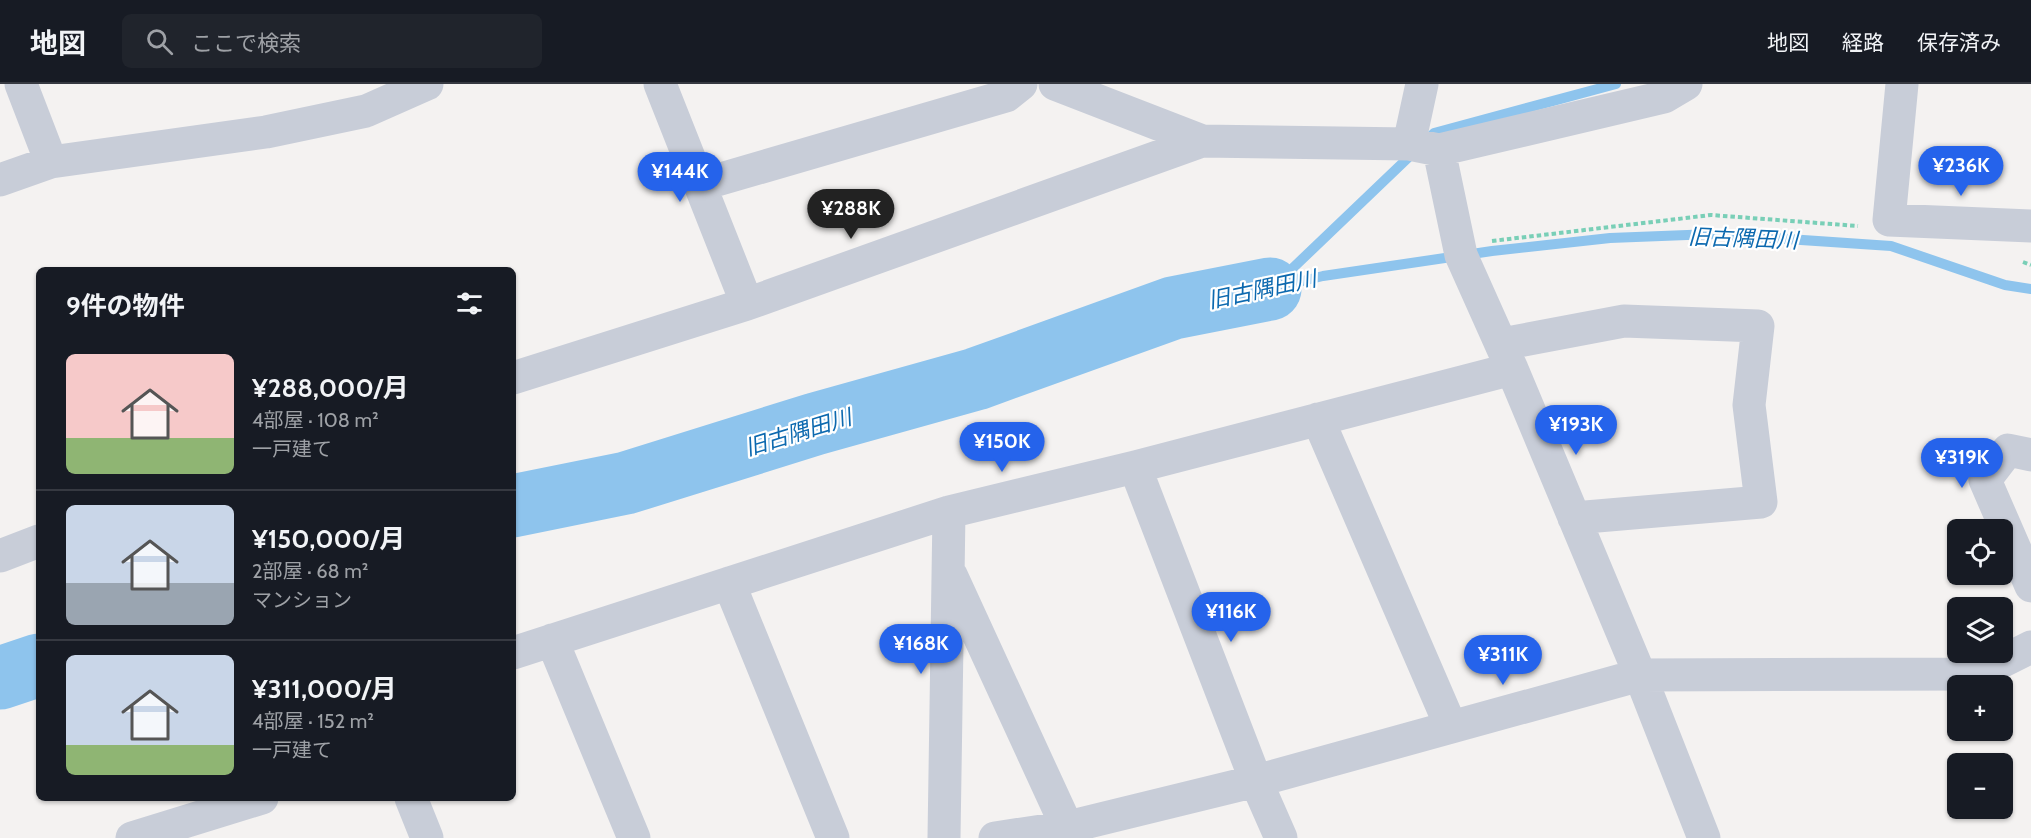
<!DOCTYPE html>
<html lang="ja">
<meta charset="utf-8">
<style>
:root{--surface:#171b24;--page:#20242c;--text:#f1f3f6;--muted:#9ea1a6;--line:#363941;--accent:#2563eb}
body{margin:0;font-family:Cabin,"Noto Sans JP",sans-serif;background:var(--page);color:var(--text);height:100vh;display:flex;flex-direction:column;font-size:22px;white-space:nowrap}
*{box-sizing:border-box;margin:0}
p{font-size:20px;color:var(--muted)}
.icon{flex:none;width:33px;height:33px;fill:none;stroke:currentColor;stroke-width:2;stroke-linecap:round;stroke-linejoin:round}
.map{position:relative;flex:1;overflow:hidden}
.drawer{position:absolute;left:36px;top:183px;width:480px;height:534px;display:flex;flex-direction:column;background:var(--surface);border-radius:9px;box-shadow:0 2px 4px #0004}
.drawer>*{flex:none}
.controls{position:absolute;left:1947px;top:435px;display:grid;gap:12px}
.controls a{display:grid;place-items:center;width:66px;height:66px;border-radius:9px;background:var(--surface);box-shadow:0 2px 4px #0004;font-size:30px}
.price{position:absolute;translate:-50% -51px;padding:0 14px;border-radius:21px;background:var(--accent);color:#fff;font-size:20px;line-height:39px;filter:drop-shadow(0 2px 3px #0008)}
.price::after{content:'';position:absolute;left:50%;top:36px;width:18px;height:14px;margin-left:-9px;background:inherit;clip-path:polygon(0 0,100% 0,50% 100%)}
.price.on{background:#222;color:#fff}
ul{padding:0;list-style:none}
li{display:flex;align-items:center;gap:18px;height:150px;padding:0 30px}
li+li{border-top:2px solid var(--line)}
li span{display:grid;place-items:center;flex:none;width:168px;height:120px;border-radius:9px;color:#555}
li>.icon{margin-inline-start:auto}
span .icon{width:72px;height:72px;fill:#fffc;stroke-width:1}
li b{font-size:26px}
h2{display:flex;justify-content:space-between;align-items:center;height:72px;padding:0 30px;font-size:26px}
header{display:flex;align-items:center;gap:36px;box-sizing:border-box;height:84px;padding:0 30px;background:var(--surface);border-bottom:2px solid var(--line)}
header strong{font-size:28px}
nav{display:flex;gap:33px;margin-inline-start:auto;font-size:21px}
.search{width:420px;height:54px;background:var(--page);display:flex;align-items:center;gap:15px;box-sizing:border-box;padding:0 21px;border-radius:9px;color:var(--muted);font-size:22px}
.map>svg:first-child{display:block}
.lines{fill:none;stroke-linecap:round;stroke-linejoin:round}
.stream{stroke:#8ec4ed;stroke-width:10}
.river{stroke:#8ec4ed;stroke-width:63}
.path{stroke:#79cfb7;stroke-width:4;stroke-dasharray:4.5 3;stroke-linecap:butt}
.minor{stroke:#c8cdd8;stroke-width:33}
.labels{text-anchor:middle;stroke-width:4.5;stroke-linejoin:round;paint-order:stroke}
.water-label{font-size:22px;font-style:italic;fill:#0c69af;stroke:#fff}
</style>
<header>
<strong>地図</strong>
<div class="search"><svg class="icon" aria-label="search" viewBox="0 0 24 24"><circle cx="10" cy="10" r="6"/><path d="M15 15l6 6"/></svg>ここで検索</div>
<nav><a>地図</a><a>経路</a><a>保存済み</a></nav>
</header>
<div class="map">
<svg width="2031" height="754" viewBox="0 0 2031 754">
<rect width="100%" height="100%" fill="#f4f2f1"/>
<g class="lines">
<!-- stream -->
<path class="stream" d="M1273,203L1434,49L1616,0
M1270,205L1323,192L1492,167L1610,154L1713,150L1891,162L2005,201L2031,205"/>
<!-- river -->
<path class="river" d="M513,422L626,399L815,340L976,295L1173,224L1270,205
M0,594L39,581"/>
<!-- path -->
<path class="path" d="M1492,157L1711,131L1858,142
M2023,178L2031,181"/>
<!-- minor -->
<path class="minor" d="M21,0L51,78
M660,0L747,220
M1055,0L1202,57L1409,60
M1422,0L1409,60L1439,66L1461,171L1512,285L1640,591L1704,754
M1902,0L1889,136L2031,142
M1439,66L1664,13L1686,0
M0,96L51,78L266,48L366,27L427,0
M700,101L1006,12L1021,0
M1502,260L1624,237L1758,242L1749,321L1761,418L1574,434
M513,294L747,220L1202,57
M1318,335L1451,643
M2031,371L2008,366L1985,396L2031,502
M1135,383L1256,697L1281,754
M0,472L39,457
M951,491L1072,754
M729,499L833,754
M552,556L634,754
M513,569L949,428L1135,383L1512,285
M411,714L427,754
M132,754L262,714
M944,754L949,428
M995,754L1068,743L1256,697L1640,591L1977,590L2031,563"/>
</g>
<g class="labels">
<!-- water labels -->
<g class="water-label">
<text transform="translate(1743 154) rotate(2)" y="8">旧古隅田川</text>
<text transform="translate(1262 205) rotate(-12)" y="8">旧古隅田川</text>
<text transform="translate(798 348) rotate(-17)" y="8">旧古隅田川</text>
</g>
</g>
</svg>
<div class="controls">
<a><svg class="icon" aria-label="locate" viewBox="0 0 24 24"><circle cx="12" cy="12" r="6"/><path d="M12 2v4M12 18v4M2 12h4M18 12h4"/></svg></a>
<a><svg class="icon" aria-label="layers" viewBox="0 0 24 24"><path d="M12 4l9 5-9 5-9-5zM3 14l9 5 9-5"/></svg></a>
<a>+</a>
<a>−</a>
</div>
<b class="price" style="left:1961px;top:113px">¥236K</b>
<b class="price" style="left:680px;top:119px">¥144K</b>
<b class="price on" style="left:851px;top:156px">¥288K</b>
<b class="price" style="left:1576px;top:372px">¥193K</b>
<b class="price" style="left:1002px;top:389px">¥150K</b>
<b class="price" style="left:1962px;top:405px">¥319K</b>
<b class="price" style="left:1231px;top:559px">¥116K</b>
<b class="price" style="left:921px;top:591px">¥168K</b>
<b class="price" style="left:1503px;top:602px">¥311K</b>
<section class="drawer">
<h2>9件の物件<svg class="icon" aria-label="filters" viewBox="0 0 24 24"><path d="M4 7h16M4 17h16"/><circle cx="9" cy="7" r="2"/><circle cx="15" cy="17" r="2"/></svg></h2>
<ul>
<li><span style="background:linear-gradient(#f6c9c9 70%,#8fb573 0)"><svg class="icon" aria-label="home" viewBox="0 0 24 24"><path d="M3 11l9-7 9 7M6 9v11h12V9"/></svg></span><div><b>¥288,000/月</b><p>4部屋 · 108 m²</p><p>一戸建て</p></div></li>
<li><span style="background:linear-gradient(#c9d6e8 65%,#9aa5b1 0)"><svg class="icon" aria-label="home" viewBox="0 0 24 24"><path d="M3 11l9-7 9 7M6 9v11h12V9"/></svg></span><div><b>¥150,000/月</b><p>2部屋 · 68 m²</p><p>マンション</p></div></li>
<li><span style="background:linear-gradient(#c9d6e8 75%,#8fb573 0)"><svg class="icon" aria-label="home" viewBox="0 0 24 24"><path d="M3 11l9-7 9 7M6 9v11h12V9"/></svg></span><div><b>¥311,000/月</b><p>4部屋 · 152 m²</p><p>一戸建て</p></div></li>
</ul>
</section>
</div>
